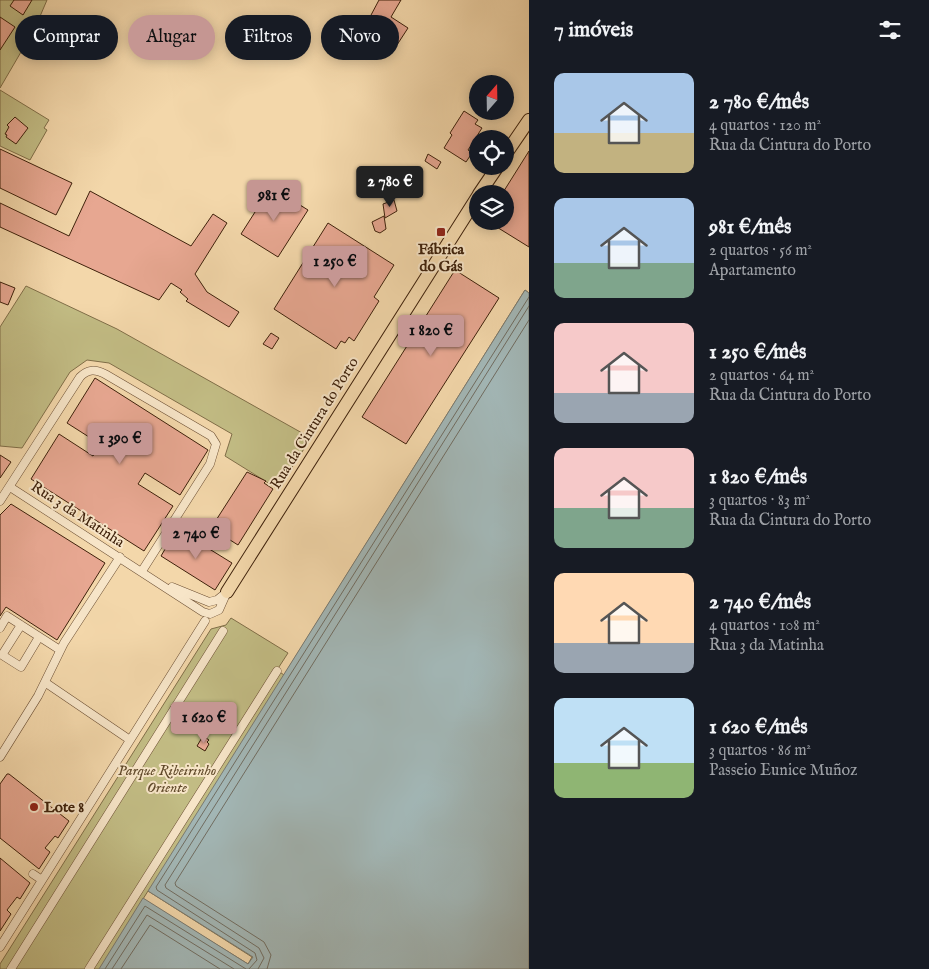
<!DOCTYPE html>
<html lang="pt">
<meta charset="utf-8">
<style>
:root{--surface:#171b24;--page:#242831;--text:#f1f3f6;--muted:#9ea1a6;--accent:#c59692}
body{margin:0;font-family:"IM FELL English",serif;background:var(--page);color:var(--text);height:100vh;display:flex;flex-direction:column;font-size:19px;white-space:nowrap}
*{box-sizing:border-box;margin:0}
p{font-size:16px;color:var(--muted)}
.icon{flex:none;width:28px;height:28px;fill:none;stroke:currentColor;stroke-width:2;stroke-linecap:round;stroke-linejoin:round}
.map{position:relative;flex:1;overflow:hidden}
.details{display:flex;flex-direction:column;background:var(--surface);width:400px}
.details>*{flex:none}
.guide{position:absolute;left:15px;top:15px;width:439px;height:45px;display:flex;gap:10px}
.needle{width:32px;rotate:20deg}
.fabs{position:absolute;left:469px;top:75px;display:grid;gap:10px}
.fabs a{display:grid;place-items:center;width:45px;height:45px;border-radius:50%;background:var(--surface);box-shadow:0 2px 12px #0003;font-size:25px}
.price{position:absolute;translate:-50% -42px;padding:0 11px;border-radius:5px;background:var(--accent);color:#111;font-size:16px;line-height:32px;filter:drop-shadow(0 1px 2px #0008)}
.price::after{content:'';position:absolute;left:50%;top:30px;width:15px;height:11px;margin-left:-8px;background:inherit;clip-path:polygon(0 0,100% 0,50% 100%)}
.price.selected{background:#222;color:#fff}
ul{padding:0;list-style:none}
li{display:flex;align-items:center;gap:15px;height:125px;padding:0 25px}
li span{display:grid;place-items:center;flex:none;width:140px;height:100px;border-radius:10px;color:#555}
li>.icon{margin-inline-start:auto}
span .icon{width:60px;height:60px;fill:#fffc;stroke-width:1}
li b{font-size:21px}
h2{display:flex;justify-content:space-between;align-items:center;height:60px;padding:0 25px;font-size:21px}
.chip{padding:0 18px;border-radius:22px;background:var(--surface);box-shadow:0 2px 12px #0003;font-size:18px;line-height:45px}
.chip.selected{background:var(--accent);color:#111}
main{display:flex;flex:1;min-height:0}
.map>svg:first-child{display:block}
.green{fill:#c2bc84;stroke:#806e48;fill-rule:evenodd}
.water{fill:#a2b6b5;stroke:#7a7a71}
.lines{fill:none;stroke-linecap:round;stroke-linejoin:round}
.shore{stroke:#706c60;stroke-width:1}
.building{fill:#e7a791;stroke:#3e210b}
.street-casing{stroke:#6b4e33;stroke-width:9}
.primary-casing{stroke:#3e210b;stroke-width:14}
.street{stroke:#f7e5c8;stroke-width:8}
.primary{stroke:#f3d7aa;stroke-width:12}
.poi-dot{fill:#8f2418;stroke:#f7e5c8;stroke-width:2}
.labels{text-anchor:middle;stroke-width:4;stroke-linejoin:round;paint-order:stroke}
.poi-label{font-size:15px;font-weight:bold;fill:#3e210b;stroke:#f7e5c8}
.street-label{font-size:15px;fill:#3e210b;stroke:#f7e5c8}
.park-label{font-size:15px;font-style:italic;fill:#5f4829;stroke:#f7e5c8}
</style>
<main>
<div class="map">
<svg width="529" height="969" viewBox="0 0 529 969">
<rect width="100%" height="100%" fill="#f3d7aa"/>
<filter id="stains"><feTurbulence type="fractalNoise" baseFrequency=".004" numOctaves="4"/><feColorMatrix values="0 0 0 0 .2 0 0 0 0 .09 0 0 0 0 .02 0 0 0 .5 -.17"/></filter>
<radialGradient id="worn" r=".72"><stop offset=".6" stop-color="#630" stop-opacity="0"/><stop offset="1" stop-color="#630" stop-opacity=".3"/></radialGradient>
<!-- green -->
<path class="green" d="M0,0H47L35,28L0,88Z
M0,90L49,120L44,128L47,130L30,160L0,146Z
M26,286L117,329L311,438L278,489L225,456L232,434L109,363L87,360L70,372L22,448L0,446V327Z
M525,290L529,293L289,969H0V964L211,629L226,625L231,618L288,653L277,670L284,675ZM148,891L252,957L248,964L143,899Z"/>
<!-- water -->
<path class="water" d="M525,290L529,293V969H99L143,898L248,964L253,957L148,891Z"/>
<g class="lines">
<!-- shore -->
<path class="shore" d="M105,969L145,906L246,969
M112,969L147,915L234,969
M121,969L150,925L220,969
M249,969L257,960L255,953L157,890L156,887L529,297
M258,969L264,958L259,948L166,888L165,885L529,306
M267,969L271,955L264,942L176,886L175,883L529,320"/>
</g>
<!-- building -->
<path class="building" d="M14,0H32L23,15L10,6Z
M379,0H401L391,17L408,28L395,48L378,37L376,41L362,32Z
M0,17L15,27L0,50Z
M464,111L478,120L475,124L482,128L468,150L472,153L466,162L444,148L452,135L450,133Z
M15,117L28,128L16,144L6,137L7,135L5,134L9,127L7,125Z
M0,149L72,183L56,215L0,188Z
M529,151V247L487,221H505V194H502Z
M428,154L441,162L437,169L425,161Z
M392 184a13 13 0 1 1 26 0a13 13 0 1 1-26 0Z
M271,187L308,210L278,257L241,234Z
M90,191L191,246L213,214L227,223L195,274L207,292L239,312L229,327L186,301L188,299L180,292L182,290L171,283L159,300L0,227V203L69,236Z
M394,200L397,211L385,218L383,204Z
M384,216L386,229L380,233L375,231L372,222Z
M328,223L394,265L374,297L379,301L354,341L349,337L345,343L341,341L336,349L274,309Z
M455,270L499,298L406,444L362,417Z
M0,282L15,288L8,305L0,302Z
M271,333L279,338L272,349L263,344Z
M95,378L208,450L180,495L145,473L138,484L173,506L144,551L31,479L59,434L93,456L100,444L67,423Z
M0,455L11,462L0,478Z
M247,472L266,481L264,483L273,489L238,545L211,528Z
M11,504L105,563L57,640L6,607L0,616V515Z
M177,529L232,563L215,590L161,556Z
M203,736L209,740L207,742L209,744L205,751L197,746Z
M7,774H9L69,821L58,838L55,836L45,848L50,852L39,869L0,838V784Z
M0,858L30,883L20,899L17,897L7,910L11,914L0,931Z"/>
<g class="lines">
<!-- street casing -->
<g class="street-casing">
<path id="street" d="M10,487L203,612L210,614L219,610L227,592
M0,501L80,377C88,369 95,369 105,374L211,436L216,444L210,464L142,571
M172,587L209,602L217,600L227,592
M21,625L2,655L21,667L39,637
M0,628L7,616L60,650
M46,683L130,740
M0,757L38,696L64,643L120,557
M33,874L42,880
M0,947L205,621
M11,969L223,631
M89,969L277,671"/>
</g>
<!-- primary casing -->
<g class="primary-casing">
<path id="primary" d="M505,155L529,120
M479,194L498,166
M227,592L478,196"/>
</g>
<!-- street -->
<use href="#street" class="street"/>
<!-- primary -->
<use href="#primary" class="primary"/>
</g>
<!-- markers -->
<g class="poi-dot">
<rect x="436" y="227" width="10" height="10" rx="2.5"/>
<circle cx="34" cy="807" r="5"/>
</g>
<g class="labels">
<!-- poi labels -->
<g class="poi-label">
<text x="441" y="254">Fábrica<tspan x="441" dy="17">do Gás</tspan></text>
<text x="44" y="812" text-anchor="start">Lote 8</text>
</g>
<!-- street labels -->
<g class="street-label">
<text transform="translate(314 423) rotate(-58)" y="5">Rua da Cintura do Porto</text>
<text transform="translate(78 514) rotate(33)" y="5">Rua 3 da Matinha</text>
</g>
<!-- park labels -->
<g class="park-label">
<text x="167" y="775">Parque Ribeirinho<tspan x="167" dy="17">Oriente</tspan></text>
</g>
</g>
<rect width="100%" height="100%" filter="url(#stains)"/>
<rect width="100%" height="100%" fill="url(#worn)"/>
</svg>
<div class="fabs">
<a><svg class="needle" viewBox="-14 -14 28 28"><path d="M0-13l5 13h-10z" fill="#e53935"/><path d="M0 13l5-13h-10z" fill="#9ea1a6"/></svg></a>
<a><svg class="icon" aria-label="locate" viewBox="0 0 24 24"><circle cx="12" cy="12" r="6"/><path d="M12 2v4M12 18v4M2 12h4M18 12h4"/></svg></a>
<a><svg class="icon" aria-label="layers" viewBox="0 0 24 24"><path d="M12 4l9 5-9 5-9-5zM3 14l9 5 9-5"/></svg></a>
</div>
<b class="price selected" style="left:390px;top:208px">2 780 €</b>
<b class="price" style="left:274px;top:222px">981 €</b>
<b class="price" style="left:335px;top:288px">1 250 €</b>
<b class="price" style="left:431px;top:357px">1 820 €</b>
<b class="price" style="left:120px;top:465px">1 390 €</b>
<b class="price" style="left:196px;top:560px">2 740 €</b>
<b class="price" style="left:204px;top:744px">1 620 €</b>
<div class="guide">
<a class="chip">Comprar</a>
<a class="chip selected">Alugar</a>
<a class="chip">Filtros</a>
<a class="chip">Novo</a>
</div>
</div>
<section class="details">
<h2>7 imóveis<svg class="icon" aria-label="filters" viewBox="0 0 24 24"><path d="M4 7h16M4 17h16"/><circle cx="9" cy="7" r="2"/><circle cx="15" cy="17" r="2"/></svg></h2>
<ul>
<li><span style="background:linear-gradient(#a9c7e8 60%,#c2b280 0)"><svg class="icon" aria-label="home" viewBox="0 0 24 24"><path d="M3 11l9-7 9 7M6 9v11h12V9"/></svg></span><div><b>2 780 €/mês</b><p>4 quartos · 120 m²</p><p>Rua da Cintura do Porto</p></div></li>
<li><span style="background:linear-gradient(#a9c7e8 65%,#7fa58c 0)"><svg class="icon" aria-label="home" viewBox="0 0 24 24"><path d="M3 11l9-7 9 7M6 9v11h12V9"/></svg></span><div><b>981 €/mês</b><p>2 quartos · 56 m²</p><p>Apartamento</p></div></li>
<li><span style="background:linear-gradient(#f6c9c9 70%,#9aa5b1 0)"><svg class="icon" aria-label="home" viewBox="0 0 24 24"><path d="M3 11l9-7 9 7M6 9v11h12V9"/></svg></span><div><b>1 250 €/mês</b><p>2 quartos · 64 m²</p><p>Rua da Cintura do Porto</p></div></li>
<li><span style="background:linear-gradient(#f6c9c9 60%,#7fa58c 0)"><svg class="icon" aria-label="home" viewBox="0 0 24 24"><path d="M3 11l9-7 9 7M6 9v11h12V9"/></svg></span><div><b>1 820 €/mês</b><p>3 quartos · 83 m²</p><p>Rua da Cintura do Porto</p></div></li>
<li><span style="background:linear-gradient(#ffd9b3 70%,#9aa5b1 0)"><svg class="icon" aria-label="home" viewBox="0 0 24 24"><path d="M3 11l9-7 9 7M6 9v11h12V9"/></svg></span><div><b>2 740 €/mês</b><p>4 quartos · 108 m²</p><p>Rua 3 da Matinha</p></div></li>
<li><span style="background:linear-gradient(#bfe0f5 65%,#8fb573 0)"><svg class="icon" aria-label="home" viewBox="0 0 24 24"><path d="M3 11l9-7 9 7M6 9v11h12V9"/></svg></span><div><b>1 620 €/mês</b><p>3 quartos · 86 m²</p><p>Passeio Eunice Muñoz</p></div></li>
</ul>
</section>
</main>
